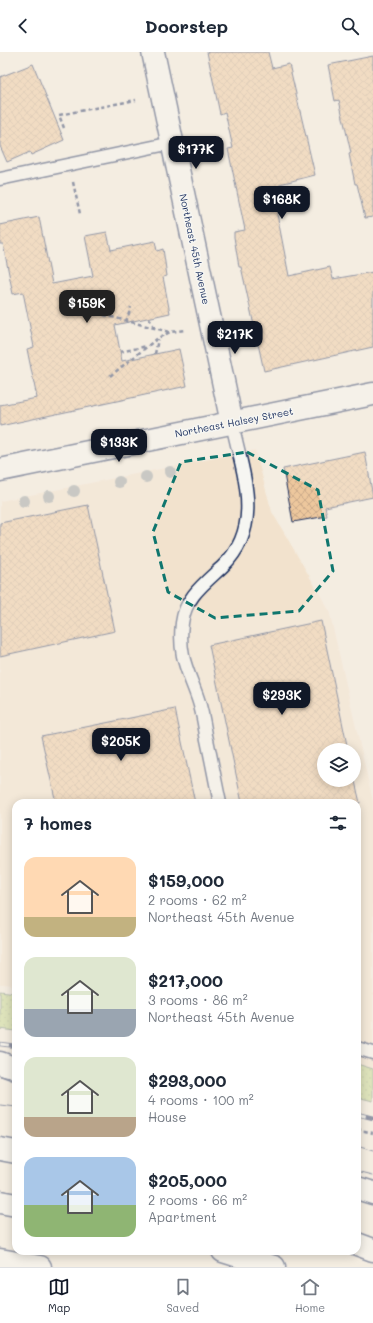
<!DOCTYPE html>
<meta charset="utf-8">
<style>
:root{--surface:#fff;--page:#f6f6f7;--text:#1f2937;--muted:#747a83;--line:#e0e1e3;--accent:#111827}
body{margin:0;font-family:Mali,sans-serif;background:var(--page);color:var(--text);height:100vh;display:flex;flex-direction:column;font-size:15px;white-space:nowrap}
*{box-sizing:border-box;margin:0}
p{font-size:13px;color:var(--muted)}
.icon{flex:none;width:22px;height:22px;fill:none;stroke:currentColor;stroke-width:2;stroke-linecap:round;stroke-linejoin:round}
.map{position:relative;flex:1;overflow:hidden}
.drawer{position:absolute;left:12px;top:747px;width:349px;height:456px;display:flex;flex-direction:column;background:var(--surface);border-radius:12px;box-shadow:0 2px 10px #0003}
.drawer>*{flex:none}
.buttons{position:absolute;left:317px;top:691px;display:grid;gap:8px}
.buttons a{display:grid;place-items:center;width:44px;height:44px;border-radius:50%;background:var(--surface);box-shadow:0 2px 10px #0003;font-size:20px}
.price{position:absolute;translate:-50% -34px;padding:0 9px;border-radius:8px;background:var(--accent);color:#fff;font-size:13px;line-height:26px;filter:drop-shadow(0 1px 2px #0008)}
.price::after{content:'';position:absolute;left:50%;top:24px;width:12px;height:9px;margin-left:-6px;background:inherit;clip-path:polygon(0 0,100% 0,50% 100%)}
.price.active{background:#222;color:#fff}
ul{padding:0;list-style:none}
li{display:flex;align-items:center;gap:12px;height:100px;padding:0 12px}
li span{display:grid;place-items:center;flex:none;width:112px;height:80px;border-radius:12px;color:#555}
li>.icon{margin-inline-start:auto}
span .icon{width:48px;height:48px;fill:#fffc;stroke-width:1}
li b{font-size:17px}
h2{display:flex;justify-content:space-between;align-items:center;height:48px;padding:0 12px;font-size:17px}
header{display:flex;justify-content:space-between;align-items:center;height:52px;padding:0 12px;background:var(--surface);font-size:18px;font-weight:700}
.tabs{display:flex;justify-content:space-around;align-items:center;height:56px;border-top:1px solid var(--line);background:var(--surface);font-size:11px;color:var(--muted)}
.tabs a{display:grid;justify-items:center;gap:2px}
.tabs .active{color:var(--accent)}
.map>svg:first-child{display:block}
.built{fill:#f2e2cd;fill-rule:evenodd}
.grass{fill:url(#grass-dots);stroke:#6f8476}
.building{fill:url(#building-cross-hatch);stroke:#1b2f5e}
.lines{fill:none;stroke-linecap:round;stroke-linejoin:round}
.lane-casing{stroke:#1b2f5e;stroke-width:15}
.street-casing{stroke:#1b2f5e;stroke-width:25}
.secondary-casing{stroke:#1b2f5e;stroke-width:25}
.highway-casing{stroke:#1b2f5e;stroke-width:25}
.path{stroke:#1b2f5e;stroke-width:2.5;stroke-dasharray:4 3;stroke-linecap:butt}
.lane{stroke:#f6f6f2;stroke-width:12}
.street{stroke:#f6f6f2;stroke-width:22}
.secondary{stroke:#f6f6f2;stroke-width:22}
.highway{stroke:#f6f6f2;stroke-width:22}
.tram{stroke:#1b2f5e;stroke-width:1}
.rail-casing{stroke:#1b2f5e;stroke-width:4.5}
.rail{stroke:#f6f6f2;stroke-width:3;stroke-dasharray:9;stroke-linecap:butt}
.tree{fill:#949ca0}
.marked{fill:none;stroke:#0f766e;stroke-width:3;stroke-dasharray:8 5;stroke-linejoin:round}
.labels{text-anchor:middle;stroke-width:3;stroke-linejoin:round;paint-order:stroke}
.street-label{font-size:10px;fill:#1b2f5e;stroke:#f6f6f2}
</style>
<header><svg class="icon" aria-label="back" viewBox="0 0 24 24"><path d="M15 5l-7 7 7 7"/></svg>Doorstep<svg class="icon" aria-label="search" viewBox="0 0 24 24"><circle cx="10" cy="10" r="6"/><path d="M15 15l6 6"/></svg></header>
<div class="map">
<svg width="373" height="1215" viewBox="0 0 373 1215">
<defs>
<pattern id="grass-dots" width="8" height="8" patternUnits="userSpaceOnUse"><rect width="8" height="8" fill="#c3d88d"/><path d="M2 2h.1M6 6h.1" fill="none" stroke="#a7ba7c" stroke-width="1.8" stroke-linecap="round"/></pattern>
<pattern id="building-cross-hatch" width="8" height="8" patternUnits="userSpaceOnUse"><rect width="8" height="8" fill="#edc79d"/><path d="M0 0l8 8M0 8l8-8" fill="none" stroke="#cbab8a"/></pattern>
</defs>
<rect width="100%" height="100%" fill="#f4ede1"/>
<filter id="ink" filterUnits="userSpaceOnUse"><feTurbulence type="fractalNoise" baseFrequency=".025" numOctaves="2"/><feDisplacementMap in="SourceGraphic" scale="8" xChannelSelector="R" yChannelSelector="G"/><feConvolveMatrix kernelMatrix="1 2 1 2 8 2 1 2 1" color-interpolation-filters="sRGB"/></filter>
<g filter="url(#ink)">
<!-- built -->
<path class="built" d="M255,398L272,460L329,558L373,749V1023L357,1017V751H16V933L0,932V449ZM324,698H354V728H324Z"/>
<!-- grass -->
<path class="grass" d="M0,939L16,941V979L0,977Z
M357,1012L373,1017V1049L357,1045Z"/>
<!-- building -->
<path class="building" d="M207,0H268L272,16L289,12L315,123L280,132L286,160L277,162L289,224L330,215L333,227L373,220V295L264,319L242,219L241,215H239L234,185V180L245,178L228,97L233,96L225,60L220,62Z
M373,4V165L365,166L357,132H355L349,102L351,101L339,48L335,49L328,13Z
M33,12L64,88L31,103L30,100L7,110L0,94V25Z
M39,165L52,232L93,224L85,184L107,180L111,198L155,189L157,199L163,197L167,224L163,225L170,261L115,273L122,309L179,297L187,334L0,374V353L37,346L27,297L34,295L23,240L13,242L3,192H0V173Z
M365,400L373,445L325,455L327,464L293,470L283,417Z
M88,453L115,579L0,604V471Z
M321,569L348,698H324V728H354V725L360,751H242L209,593Z
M175,657L195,751H56L41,684Z"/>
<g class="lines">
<!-- lane casing -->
<g class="lane-casing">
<path id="lane" d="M0,127L172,91
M220,751C215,728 211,705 206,683C204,671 202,658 198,647C188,618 178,605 182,571C185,545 205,531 223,514C265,473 242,420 232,371
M357,996L373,1001"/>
</g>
<!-- street casing -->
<g class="street-casing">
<path id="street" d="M153,0L232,371
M0,1208L40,1215"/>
</g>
<!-- secondary casing -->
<g class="secondary-casing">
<path id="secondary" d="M0,418L373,342"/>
</g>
<!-- highway casing -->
<g class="highway-casing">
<path id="highway" d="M0,1011L16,1017
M0,1097L16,1100
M357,1136L373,1141
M0,1150L16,1153
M357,1192L373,1198
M223,1199L274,1215"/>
</g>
<!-- path -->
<path class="path" d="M64,76L59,63L136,48
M73,130L80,162
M104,263L170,280
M149,266L155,277
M126,270L131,255
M120,300L147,294
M155,302L158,287
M110,324L158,286L170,280L186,278
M357,1077L373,1081"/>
<!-- lane -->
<use href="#lane" class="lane"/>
<!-- street -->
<use href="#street" class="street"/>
<!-- secondary -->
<use href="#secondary" class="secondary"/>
<!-- highway -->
<use href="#highway" class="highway"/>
<!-- tram -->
<path class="tram" d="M0,1024L16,1027
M0,1053L16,1055
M357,1094L373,1099
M357,1119L373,1123"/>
<!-- rail casing -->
<g class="rail-casing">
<path id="rail" d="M0,992L16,994
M357,1062L373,1066"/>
</g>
<!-- rail -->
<use href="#rail" class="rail"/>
</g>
<!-- trees -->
<g class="tree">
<circle cx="170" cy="420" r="6"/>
<circle cx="146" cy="425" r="6"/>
<circle cx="119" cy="430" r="6"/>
<circle cx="74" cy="439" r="6"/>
<circle cx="49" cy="444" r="6"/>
<circle cx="24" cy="449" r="6"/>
</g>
</g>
<!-- marked area -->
<path d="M0 0H373V1215H0ZM247,400L318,438L333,519L299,559L215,566L168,540L153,480L181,410Z" fill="#f4ede1" fill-opacity=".55" fill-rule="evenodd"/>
<path class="marked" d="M247,400L318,438L333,519L299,559L215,566L168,540L153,480L181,410Z"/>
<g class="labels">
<!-- street labels -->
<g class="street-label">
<text transform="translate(195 197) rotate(78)" y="4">Northeast 45th Avenue</text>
<text transform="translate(234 370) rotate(-11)" y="4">Northeast Halsey Street</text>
</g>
</g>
</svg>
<div class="buttons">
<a><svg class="icon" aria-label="layers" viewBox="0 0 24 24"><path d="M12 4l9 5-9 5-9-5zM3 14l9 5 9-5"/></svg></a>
</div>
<b class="price" style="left:196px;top:118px">$177K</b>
<b class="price" style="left:282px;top:168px">$168K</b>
<b class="price active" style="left:87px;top:272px">$159K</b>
<b class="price" style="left:235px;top:303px">$217K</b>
<b class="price" style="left:119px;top:411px">$133K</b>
<b class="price" style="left:282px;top:664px">$293K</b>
<b class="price" style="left:121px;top:710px">$205K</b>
<section class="drawer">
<h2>7 homes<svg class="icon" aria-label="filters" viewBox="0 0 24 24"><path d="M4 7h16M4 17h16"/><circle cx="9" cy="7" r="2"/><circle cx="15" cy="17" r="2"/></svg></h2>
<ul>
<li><span style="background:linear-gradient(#ffd9b3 75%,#c2b280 0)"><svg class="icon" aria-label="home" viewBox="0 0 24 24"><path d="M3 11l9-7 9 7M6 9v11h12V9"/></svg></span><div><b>$159,000</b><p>2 rooms · 62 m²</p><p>Northeast 45th Avenue</p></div></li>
<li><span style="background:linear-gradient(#dfe7d0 65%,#9aa5b1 0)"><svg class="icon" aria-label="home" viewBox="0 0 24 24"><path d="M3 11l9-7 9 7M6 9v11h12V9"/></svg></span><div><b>$217,000</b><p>3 rooms · 86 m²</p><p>Northeast 45th Avenue</p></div></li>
<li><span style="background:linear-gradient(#dfe7d0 75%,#b9a48a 0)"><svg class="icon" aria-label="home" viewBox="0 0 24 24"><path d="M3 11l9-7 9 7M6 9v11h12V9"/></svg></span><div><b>$293,000</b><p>4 rooms · 100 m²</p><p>House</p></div></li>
<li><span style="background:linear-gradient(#a9c7e8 60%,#8fb573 0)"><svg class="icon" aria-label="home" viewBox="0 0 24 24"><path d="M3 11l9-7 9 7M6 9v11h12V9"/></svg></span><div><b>$205,000</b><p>2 rooms · 66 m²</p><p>Apartment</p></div></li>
</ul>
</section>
</div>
<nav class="tabs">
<a class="active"><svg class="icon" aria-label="map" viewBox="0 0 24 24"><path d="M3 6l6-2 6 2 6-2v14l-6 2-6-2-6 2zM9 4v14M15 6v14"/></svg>Map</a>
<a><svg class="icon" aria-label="saved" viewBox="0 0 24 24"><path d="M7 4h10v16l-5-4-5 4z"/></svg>Saved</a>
<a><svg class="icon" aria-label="home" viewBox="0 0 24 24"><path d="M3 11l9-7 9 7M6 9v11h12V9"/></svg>Home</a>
</nav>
